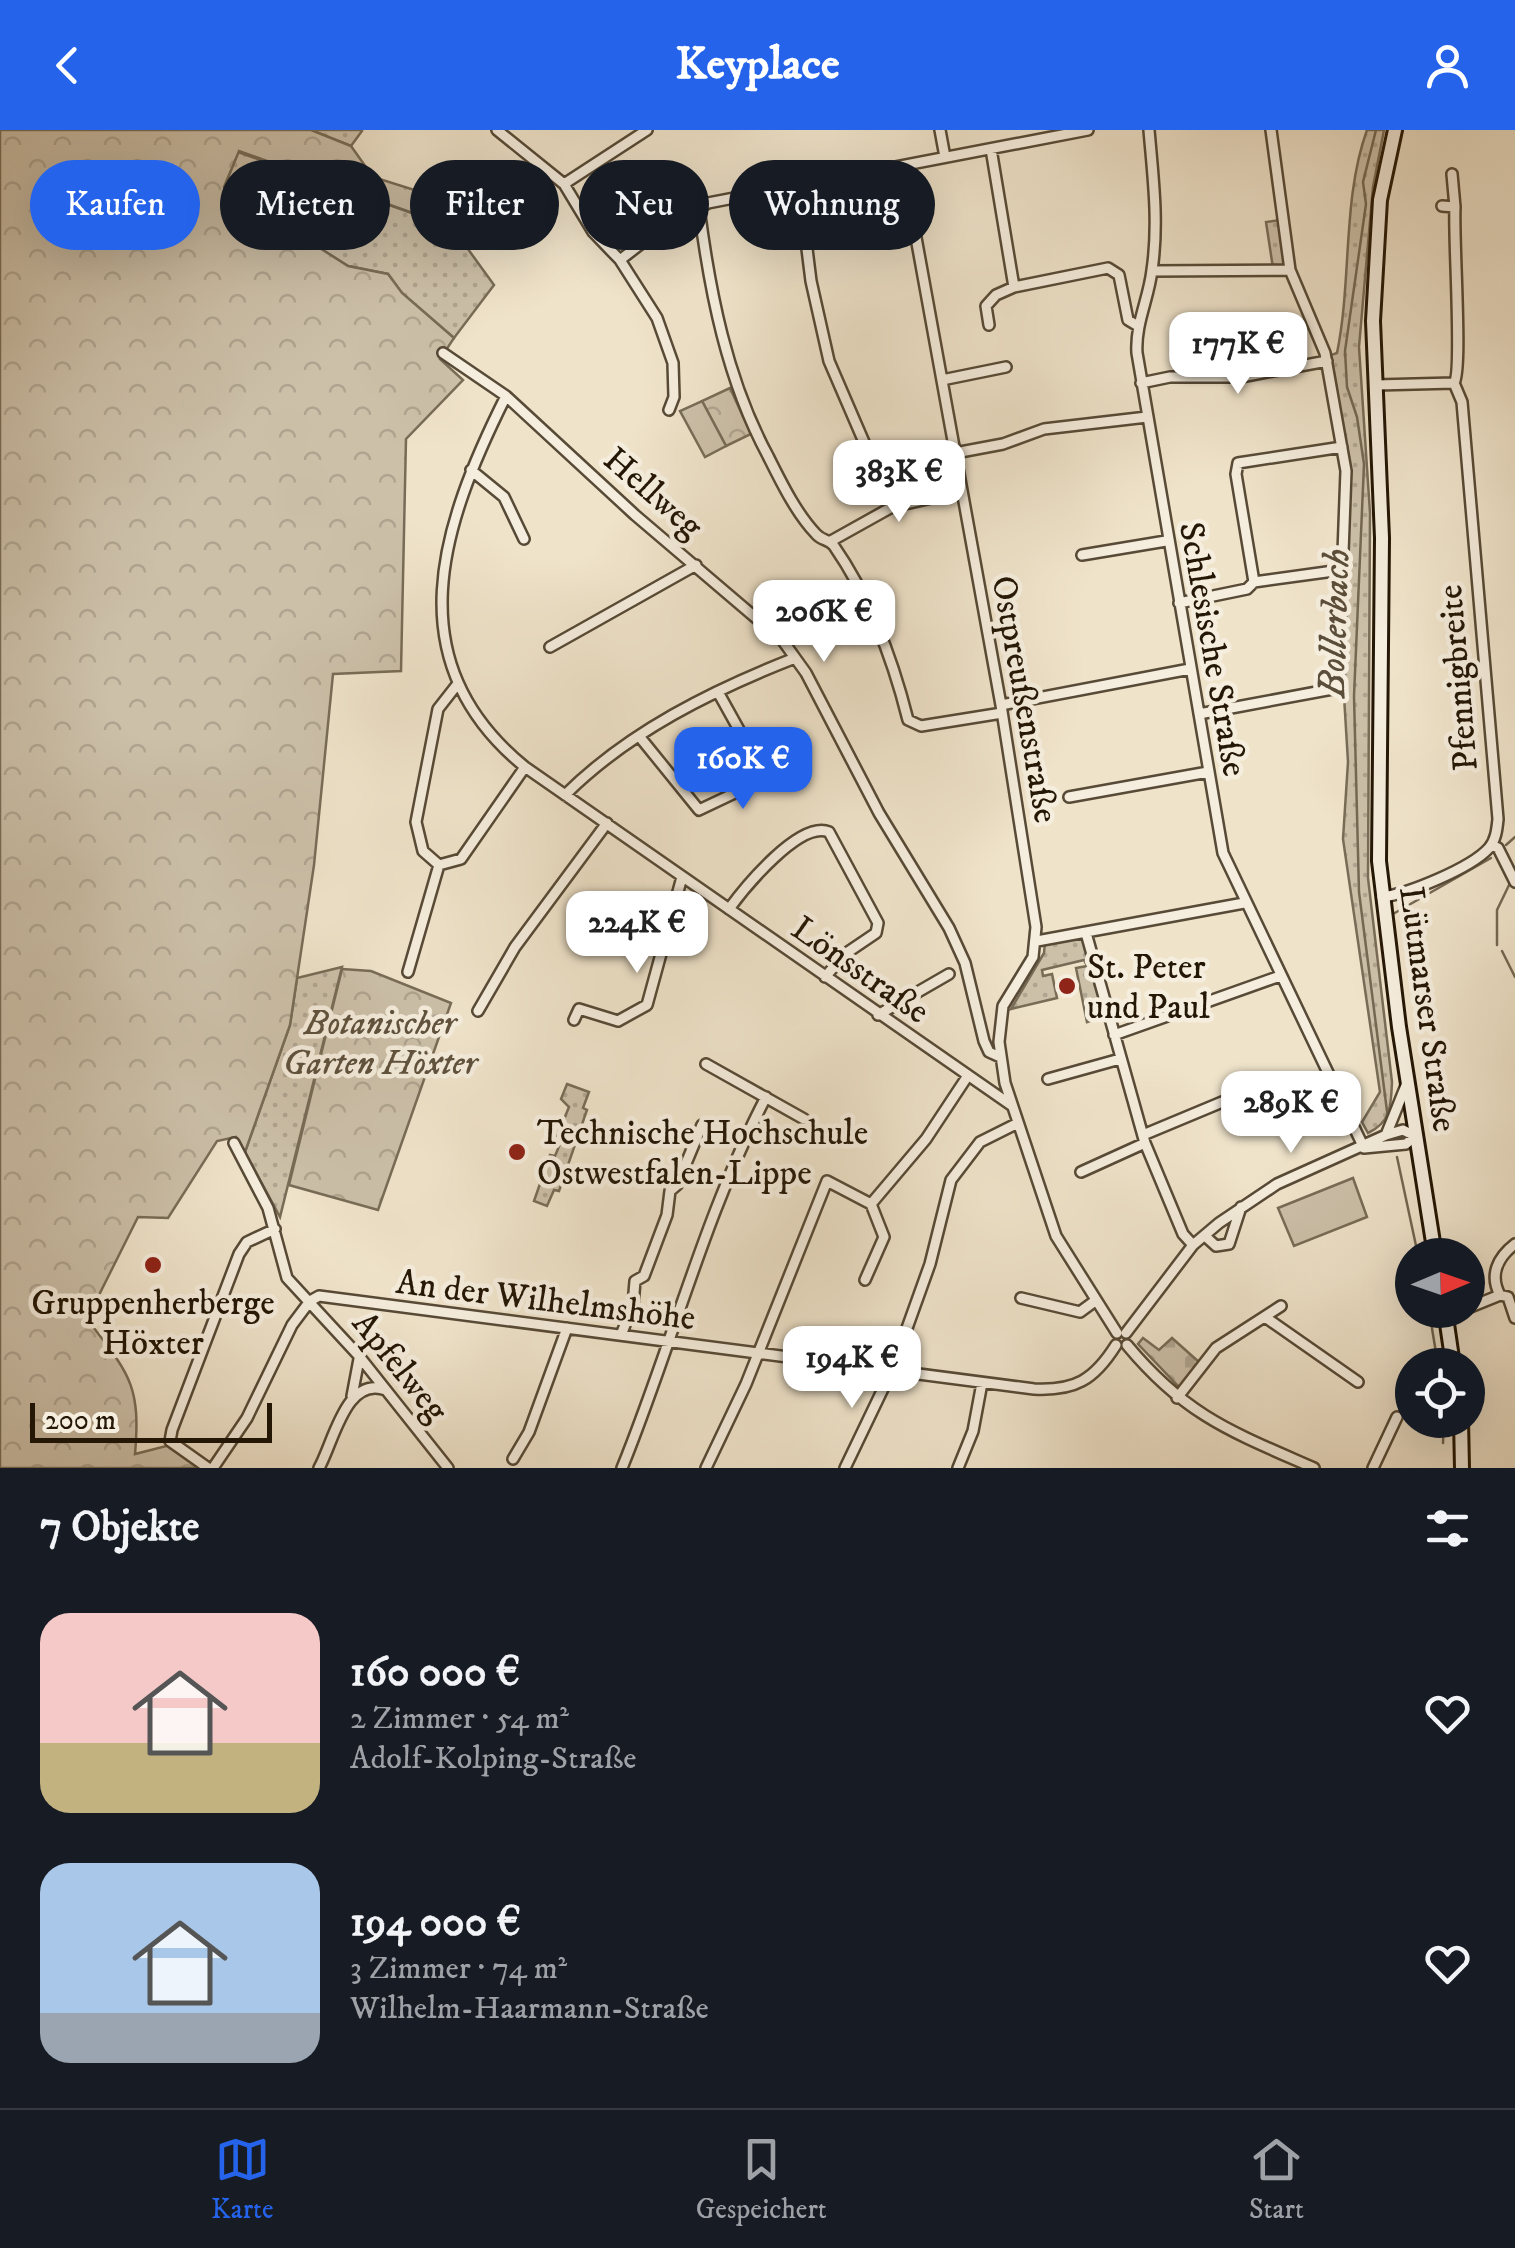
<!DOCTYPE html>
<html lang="de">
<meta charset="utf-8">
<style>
:root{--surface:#171b24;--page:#242831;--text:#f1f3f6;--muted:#9ea1a6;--line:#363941;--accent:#2563eb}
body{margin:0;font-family:"IM FELL DW Pica",serif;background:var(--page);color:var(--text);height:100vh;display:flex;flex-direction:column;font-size:38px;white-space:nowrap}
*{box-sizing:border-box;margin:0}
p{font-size:32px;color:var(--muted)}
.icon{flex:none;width:55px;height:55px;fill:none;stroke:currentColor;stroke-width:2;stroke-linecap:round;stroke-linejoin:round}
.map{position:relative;height:1338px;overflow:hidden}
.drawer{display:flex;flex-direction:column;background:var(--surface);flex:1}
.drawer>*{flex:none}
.hud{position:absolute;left:30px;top:30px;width:1000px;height:90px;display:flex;gap:20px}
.needle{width:65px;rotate:88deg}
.tools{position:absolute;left:1395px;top:1108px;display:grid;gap:20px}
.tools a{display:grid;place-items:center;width:90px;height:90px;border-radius:50%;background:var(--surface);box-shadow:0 10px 40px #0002;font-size:50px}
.scale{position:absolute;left:30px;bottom:25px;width:242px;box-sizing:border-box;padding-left:10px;border:5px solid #241705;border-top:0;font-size:28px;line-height:35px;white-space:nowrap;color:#241705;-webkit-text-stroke:8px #f5eddd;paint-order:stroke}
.price{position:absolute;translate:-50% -85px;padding:0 22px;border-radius:20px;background:#fff;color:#222;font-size:32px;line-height:65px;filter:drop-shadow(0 2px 5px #0008)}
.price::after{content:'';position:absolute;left:50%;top:60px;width:30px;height:22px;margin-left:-15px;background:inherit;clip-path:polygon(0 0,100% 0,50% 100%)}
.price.on{background:var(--accent);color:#fff}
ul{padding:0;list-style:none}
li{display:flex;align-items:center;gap:30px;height:250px;padding:0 40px}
li span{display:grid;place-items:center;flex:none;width:280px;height:200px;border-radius:30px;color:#555}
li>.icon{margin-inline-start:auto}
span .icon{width:120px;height:120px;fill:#fffc;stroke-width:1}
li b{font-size:42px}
h2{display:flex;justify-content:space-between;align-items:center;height:120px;padding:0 40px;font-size:42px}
.tag{padding:0 35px;border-radius:45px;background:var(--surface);box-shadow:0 10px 40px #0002;font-size:35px;line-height:90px}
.tag.on{background:var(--accent);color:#fff}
header{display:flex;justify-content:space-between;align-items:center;height:130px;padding:0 40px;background:var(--accent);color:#fff;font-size:45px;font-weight:800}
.dock{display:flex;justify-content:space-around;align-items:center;height:140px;border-top:2px solid var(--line);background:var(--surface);font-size:28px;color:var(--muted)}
.dock a{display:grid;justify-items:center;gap:5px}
.dock .on{color:var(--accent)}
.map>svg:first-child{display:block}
.grass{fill:url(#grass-dots);stroke:#786c57;stroke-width:2.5}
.forest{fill:url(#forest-crowns);stroke:#786c57;stroke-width:2.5}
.cemetery{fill:url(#cemetery-stones);stroke:#786c57;stroke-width:2.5}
.pitch{fill:#ccc0a9;stroke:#786c57;stroke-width:2.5}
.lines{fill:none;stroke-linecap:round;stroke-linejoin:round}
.stream{stroke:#746853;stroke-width:2.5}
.street-casing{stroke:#574a36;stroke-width:14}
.secondary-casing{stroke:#241705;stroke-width:18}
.street{stroke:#f5eddd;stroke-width:9}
.secondary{stroke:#f5eddd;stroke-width:12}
.poi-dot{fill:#8f2418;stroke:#f5eddd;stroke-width:4}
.labels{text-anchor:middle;stroke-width:9;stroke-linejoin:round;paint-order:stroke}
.street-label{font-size:35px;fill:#241705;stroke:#f5eddd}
.poi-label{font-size:35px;fill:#241705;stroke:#f5eddd;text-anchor:start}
.park-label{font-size:35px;font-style:italic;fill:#5f523e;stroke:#f5eddd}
.water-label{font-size:38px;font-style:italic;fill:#5a4d39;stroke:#f5eddd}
</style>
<header><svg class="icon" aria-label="back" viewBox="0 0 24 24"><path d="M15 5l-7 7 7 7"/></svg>Keyplace<svg class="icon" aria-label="person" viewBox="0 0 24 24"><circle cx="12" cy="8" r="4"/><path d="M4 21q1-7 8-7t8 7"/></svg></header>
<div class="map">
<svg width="1515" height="1338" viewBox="0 0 1515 1338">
<defs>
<pattern id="grass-dots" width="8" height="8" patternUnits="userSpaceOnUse" patternTransform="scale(2.5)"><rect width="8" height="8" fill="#ccc0a9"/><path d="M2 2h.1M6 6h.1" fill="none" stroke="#afa490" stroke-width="1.8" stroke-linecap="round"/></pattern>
<pattern id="forest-crowns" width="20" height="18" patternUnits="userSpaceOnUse" patternTransform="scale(2.5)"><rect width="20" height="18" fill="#ccc0a9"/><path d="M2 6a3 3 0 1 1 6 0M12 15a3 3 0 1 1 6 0" fill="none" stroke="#afa490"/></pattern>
<pattern id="cemetery-stones" width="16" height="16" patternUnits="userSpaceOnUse" patternTransform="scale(2.5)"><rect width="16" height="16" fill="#ccc0a9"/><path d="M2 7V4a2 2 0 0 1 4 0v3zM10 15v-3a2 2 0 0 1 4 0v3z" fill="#afa490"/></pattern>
</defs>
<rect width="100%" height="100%" fill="#efe3ca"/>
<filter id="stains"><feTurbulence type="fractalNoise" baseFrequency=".002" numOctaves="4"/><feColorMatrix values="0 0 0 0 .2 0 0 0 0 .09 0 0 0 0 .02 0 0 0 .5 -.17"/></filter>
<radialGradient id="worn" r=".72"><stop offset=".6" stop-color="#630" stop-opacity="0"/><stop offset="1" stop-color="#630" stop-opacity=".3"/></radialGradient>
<!-- grass -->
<path class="grass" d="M311,0H361L362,1L351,16Z
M1367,0H1384L1373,57L1359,217L1370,383L1368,748L1392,952C1391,976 1391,992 1368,1003L1362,992L1380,962L1343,709L1348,632L1344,566L1348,368L1346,315L1331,225L1337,223C1352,150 1342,69 1367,0Z
M238,22L452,97L494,155L454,208L402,163L388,144L348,136L224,58Z
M1280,90L1287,136L1273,138L1266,92Z
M1083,807L1105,886L1087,892L1076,838L1087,836L1084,830L1042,840L1043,846L1052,844L1057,868L1011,879L1044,823L1045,812Z
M342,837L280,1087L245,1022L290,895L297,848Z
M567,954L589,962L583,978L587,980L559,1061L554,1060L547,1076L534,1071L550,1025L555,1026L562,1009L557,1006L569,977L561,969Z"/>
<!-- forest -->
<path class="forest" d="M0,0H311L351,16L373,47L421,62L452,97L239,21L224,57L348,136L388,144L402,163L454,208L440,229L463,250L406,309L401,541L333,544L314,735L290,895L245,1022L236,1007L217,1011L168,1088L138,1087L87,1189C129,1244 141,1254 135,1324L170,1315L201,1338H0Z
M730,258L751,304L726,316L702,271Z
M342,839L371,841L451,873L378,1080L289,1055Z"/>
<!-- cemetery -->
<path class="cemetery" d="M1143,1208L1159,1220L1172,1208L1200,1233L1180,1258L1138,1214Z"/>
<!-- pitch -->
<path class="pitch" d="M702,271L726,316L705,327L680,281Z
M1353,1048L1367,1087L1294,1116L1278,1078Z"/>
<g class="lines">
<!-- stream -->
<path class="stream" d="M1376,0L1363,52L1366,74L1345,221L1347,257L1357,287L1364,334L1354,566L1359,762L1388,989
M1506,715L1515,707
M1393,784L1491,728
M1497,815V780L1510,753
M1502,821L1515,847
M1397,1027L1418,1125
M1429,1180L1438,1235
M1443,1313L1444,1290"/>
<!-- street casing -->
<g class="street-casing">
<path id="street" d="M497,0L564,54L593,102L620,130L657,188L673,233L674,267L669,280
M940,0L945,27
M1149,0C1153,47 1159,93 1152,140C1149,168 1135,194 1137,223L1223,723L1364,1018
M991,19L1014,157
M903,36L1001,575L1036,797L1033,827L1003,876L999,912L1005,953L1056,1106L1117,1203
M1452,44L1455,77
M564,54L647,0
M799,55L811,151L829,231L892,377
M1442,76L1455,77C1453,106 1463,241 1454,253
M699,78C710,163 727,250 768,326C781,352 796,383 816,404C822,411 829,409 834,416C870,468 893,530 908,590L921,596L1002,583
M620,130L660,99L708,73L1088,0
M1152,141L1290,140
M989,195L986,176L996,165L1014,157L1108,138L1119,145L1128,190L1138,196
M443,223L506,266L635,385L783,511L806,543L879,683L949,798L965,833L984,911L989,922L1000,927
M942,250L1006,237
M1141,253L1170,247H1241L1327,231
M1376,255L1454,253L1462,272L1498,689C1497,699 1496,710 1489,718C1471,738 1408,764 1382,767
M506,266C441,396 395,531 525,637L1011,975
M955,323L1003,314L1044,299L1147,287
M471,340L504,367L524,409
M831,411L892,377L962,361
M1082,425L1166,411
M1254,452L1341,440
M1179,473L1247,459L1254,452L1236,344L1238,333L1342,317
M550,517L696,435
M456,556L438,579L416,692L423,721L439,735L461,729L525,637
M1001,575L1190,539
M1199,584L1338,558L1346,341L1325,223L1290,140L1271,0
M639,606L699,680L758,652L763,643L718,562
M565,665C628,602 713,560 795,528
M1069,667L1208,642
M1492,715L1498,718L1515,752
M729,779C745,757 800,690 829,702L878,793L876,803L845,824L825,847
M1086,803L1145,1013L1183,1104L1193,1115
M1037,811L1244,773
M408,842L439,735
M478,881L515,817L607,693
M878,885L949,844
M574,890L579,879L618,891L647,875L682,747
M1114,905L1280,846
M706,934L804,989
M1048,949L1120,929
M1143,1005L1263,955L1269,957
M1386,1005L1407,953
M234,1013L268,1078L287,1148L359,1226L448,1338
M1364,1018L1406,1014L1415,1006
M1081,1042L1145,1013
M1205,1106L1216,1116L1229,1114L1241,1077
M1515,1114C1498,1127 1489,1145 1500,1165L1508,1167L1515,1188
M865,1150L884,1107L871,1074L926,1009L967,947
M1021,1168L1080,1182L1095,1171
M310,1171L319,1166L1034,1259C1075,1261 1094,1250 1116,1215
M1468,1178L1500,1165
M1265,1187L1358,1252
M1126,1203L1193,1115L1219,1093L1277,1054L1386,1005L1403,1000L1415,1006
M621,1205L633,1175L635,1151L644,1146L667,1085L670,1061L677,1055L702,995
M1127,1215C1186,1286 1232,1302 1314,1338
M352,1266L359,1229
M1177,1268L1216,1218L1281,1176
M513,1329L529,1302L567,1198
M208,1338L170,1311L172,1300L239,1124L247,1112L275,1099
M213,1338L247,1288L292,1195L310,1171
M319,1338C334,1311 346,1245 386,1260
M622,1338C672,1215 705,1084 766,967
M706,1338L746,1254L827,1051L871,1074
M845,1338L892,1240L930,1134L951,1050L980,1012L1018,993
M958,1338L973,1301L982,1253
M1373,1338L1397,1287"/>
</g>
<!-- secondary casing -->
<g class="secondary-casing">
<path id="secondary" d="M1395,0L1380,70L1373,191L1382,408L1379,731L1399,897L1435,1125
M1445,1180L1453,1235
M1461,1290L1462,1338"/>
</g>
<!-- street -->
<use href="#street" class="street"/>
<!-- secondary -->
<use href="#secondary" class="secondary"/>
</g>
<!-- markers -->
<g class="poi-dot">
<circle cx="1067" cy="856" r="10"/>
<circle cx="517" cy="1022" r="10"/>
<circle cx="153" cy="1135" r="10"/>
</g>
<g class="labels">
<!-- street labels -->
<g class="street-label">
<text transform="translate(654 362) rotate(41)" y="12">Hellweg</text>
<text transform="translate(1214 519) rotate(80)" y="12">Schlesische Straße</text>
<text transform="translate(1457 548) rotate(-95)" y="12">Pfennigbreite</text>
<text transform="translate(1026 569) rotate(80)" y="12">Ostpreußenstraße</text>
<text transform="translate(861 839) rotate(35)" y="12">Lönsstraße</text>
<text transform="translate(1429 879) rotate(82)" y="12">Lütmarser Straße</text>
<text transform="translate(546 1169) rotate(7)" y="12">An der Wilhelmshöhe</text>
<text transform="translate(401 1236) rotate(51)" y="12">Apfelweg</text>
</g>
<!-- poi labels -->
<g class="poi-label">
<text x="1087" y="848">St. Peter<tspan x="1087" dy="40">und Paul</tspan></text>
<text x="537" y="1014">Technische Hochschule<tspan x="537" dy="40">Ostwestfalen-Lippe</tspan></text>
<text x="153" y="1184" text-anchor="middle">Gruppenherberge<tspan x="153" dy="40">Höxter</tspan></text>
</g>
<!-- park labels -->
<g class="park-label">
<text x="380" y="904">Botanischer<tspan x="380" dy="40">Garten Höxter</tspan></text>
</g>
<!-- water labels -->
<g class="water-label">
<text transform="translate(1333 493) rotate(-88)" y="13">Bollerbach</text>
</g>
</g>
<rect width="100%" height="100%" filter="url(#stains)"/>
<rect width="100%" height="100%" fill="url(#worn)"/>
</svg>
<div class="tools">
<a><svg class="needle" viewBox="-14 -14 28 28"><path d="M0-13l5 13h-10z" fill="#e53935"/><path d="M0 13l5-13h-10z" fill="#9ea1a6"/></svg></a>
<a><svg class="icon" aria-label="locate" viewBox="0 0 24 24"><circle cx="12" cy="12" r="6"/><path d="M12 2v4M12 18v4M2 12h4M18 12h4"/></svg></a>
</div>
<div class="scale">200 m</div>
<b class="price" style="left:1238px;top:267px">177K €</b>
<b class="price" style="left:899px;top:395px">383K €</b>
<b class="price" style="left:824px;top:535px">206K €</b>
<b class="price on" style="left:743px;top:682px">160K €</b>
<b class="price" style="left:637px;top:846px">224K €</b>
<b class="price" style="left:1291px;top:1026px">289K €</b>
<b class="price" style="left:852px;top:1281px">194K €</b>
<div class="hud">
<a class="tag on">Kaufen</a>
<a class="tag">Mieten</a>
<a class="tag">Filter</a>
<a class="tag">Neu</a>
<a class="tag">Wohnung</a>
</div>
</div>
<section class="drawer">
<h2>7 Objekte<svg class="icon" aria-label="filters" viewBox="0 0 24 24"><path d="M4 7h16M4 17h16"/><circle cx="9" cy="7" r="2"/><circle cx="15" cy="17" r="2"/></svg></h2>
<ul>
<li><span style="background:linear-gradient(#f6c9c9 65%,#c2b280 0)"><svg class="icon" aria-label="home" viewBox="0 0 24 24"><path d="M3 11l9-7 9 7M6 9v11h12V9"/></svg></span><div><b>160 000 €</b><p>2 Zimmer · 54 m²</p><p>Adolf-Kolping-Straße</p></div><svg class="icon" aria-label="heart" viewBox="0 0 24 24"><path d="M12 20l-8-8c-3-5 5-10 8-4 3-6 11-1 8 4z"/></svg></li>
<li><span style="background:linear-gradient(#a9c7e8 75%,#9aa5b1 0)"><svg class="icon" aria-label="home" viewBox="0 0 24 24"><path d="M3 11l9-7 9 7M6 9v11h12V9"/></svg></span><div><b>194 000 €</b><p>3 Zimmer · 74 m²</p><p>Wilhelm-Haarmann-Straße</p></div><svg class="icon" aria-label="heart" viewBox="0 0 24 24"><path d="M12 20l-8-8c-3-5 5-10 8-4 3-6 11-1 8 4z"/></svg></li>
</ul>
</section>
<nav class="dock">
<a class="on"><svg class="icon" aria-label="map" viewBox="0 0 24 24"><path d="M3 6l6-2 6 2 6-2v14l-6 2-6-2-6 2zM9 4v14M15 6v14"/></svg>Karte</a>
<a><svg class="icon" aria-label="saved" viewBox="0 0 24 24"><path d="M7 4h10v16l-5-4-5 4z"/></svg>Gespeichert</a>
<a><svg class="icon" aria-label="home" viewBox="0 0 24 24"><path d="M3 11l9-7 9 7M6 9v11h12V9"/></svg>Start</a>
</nav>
